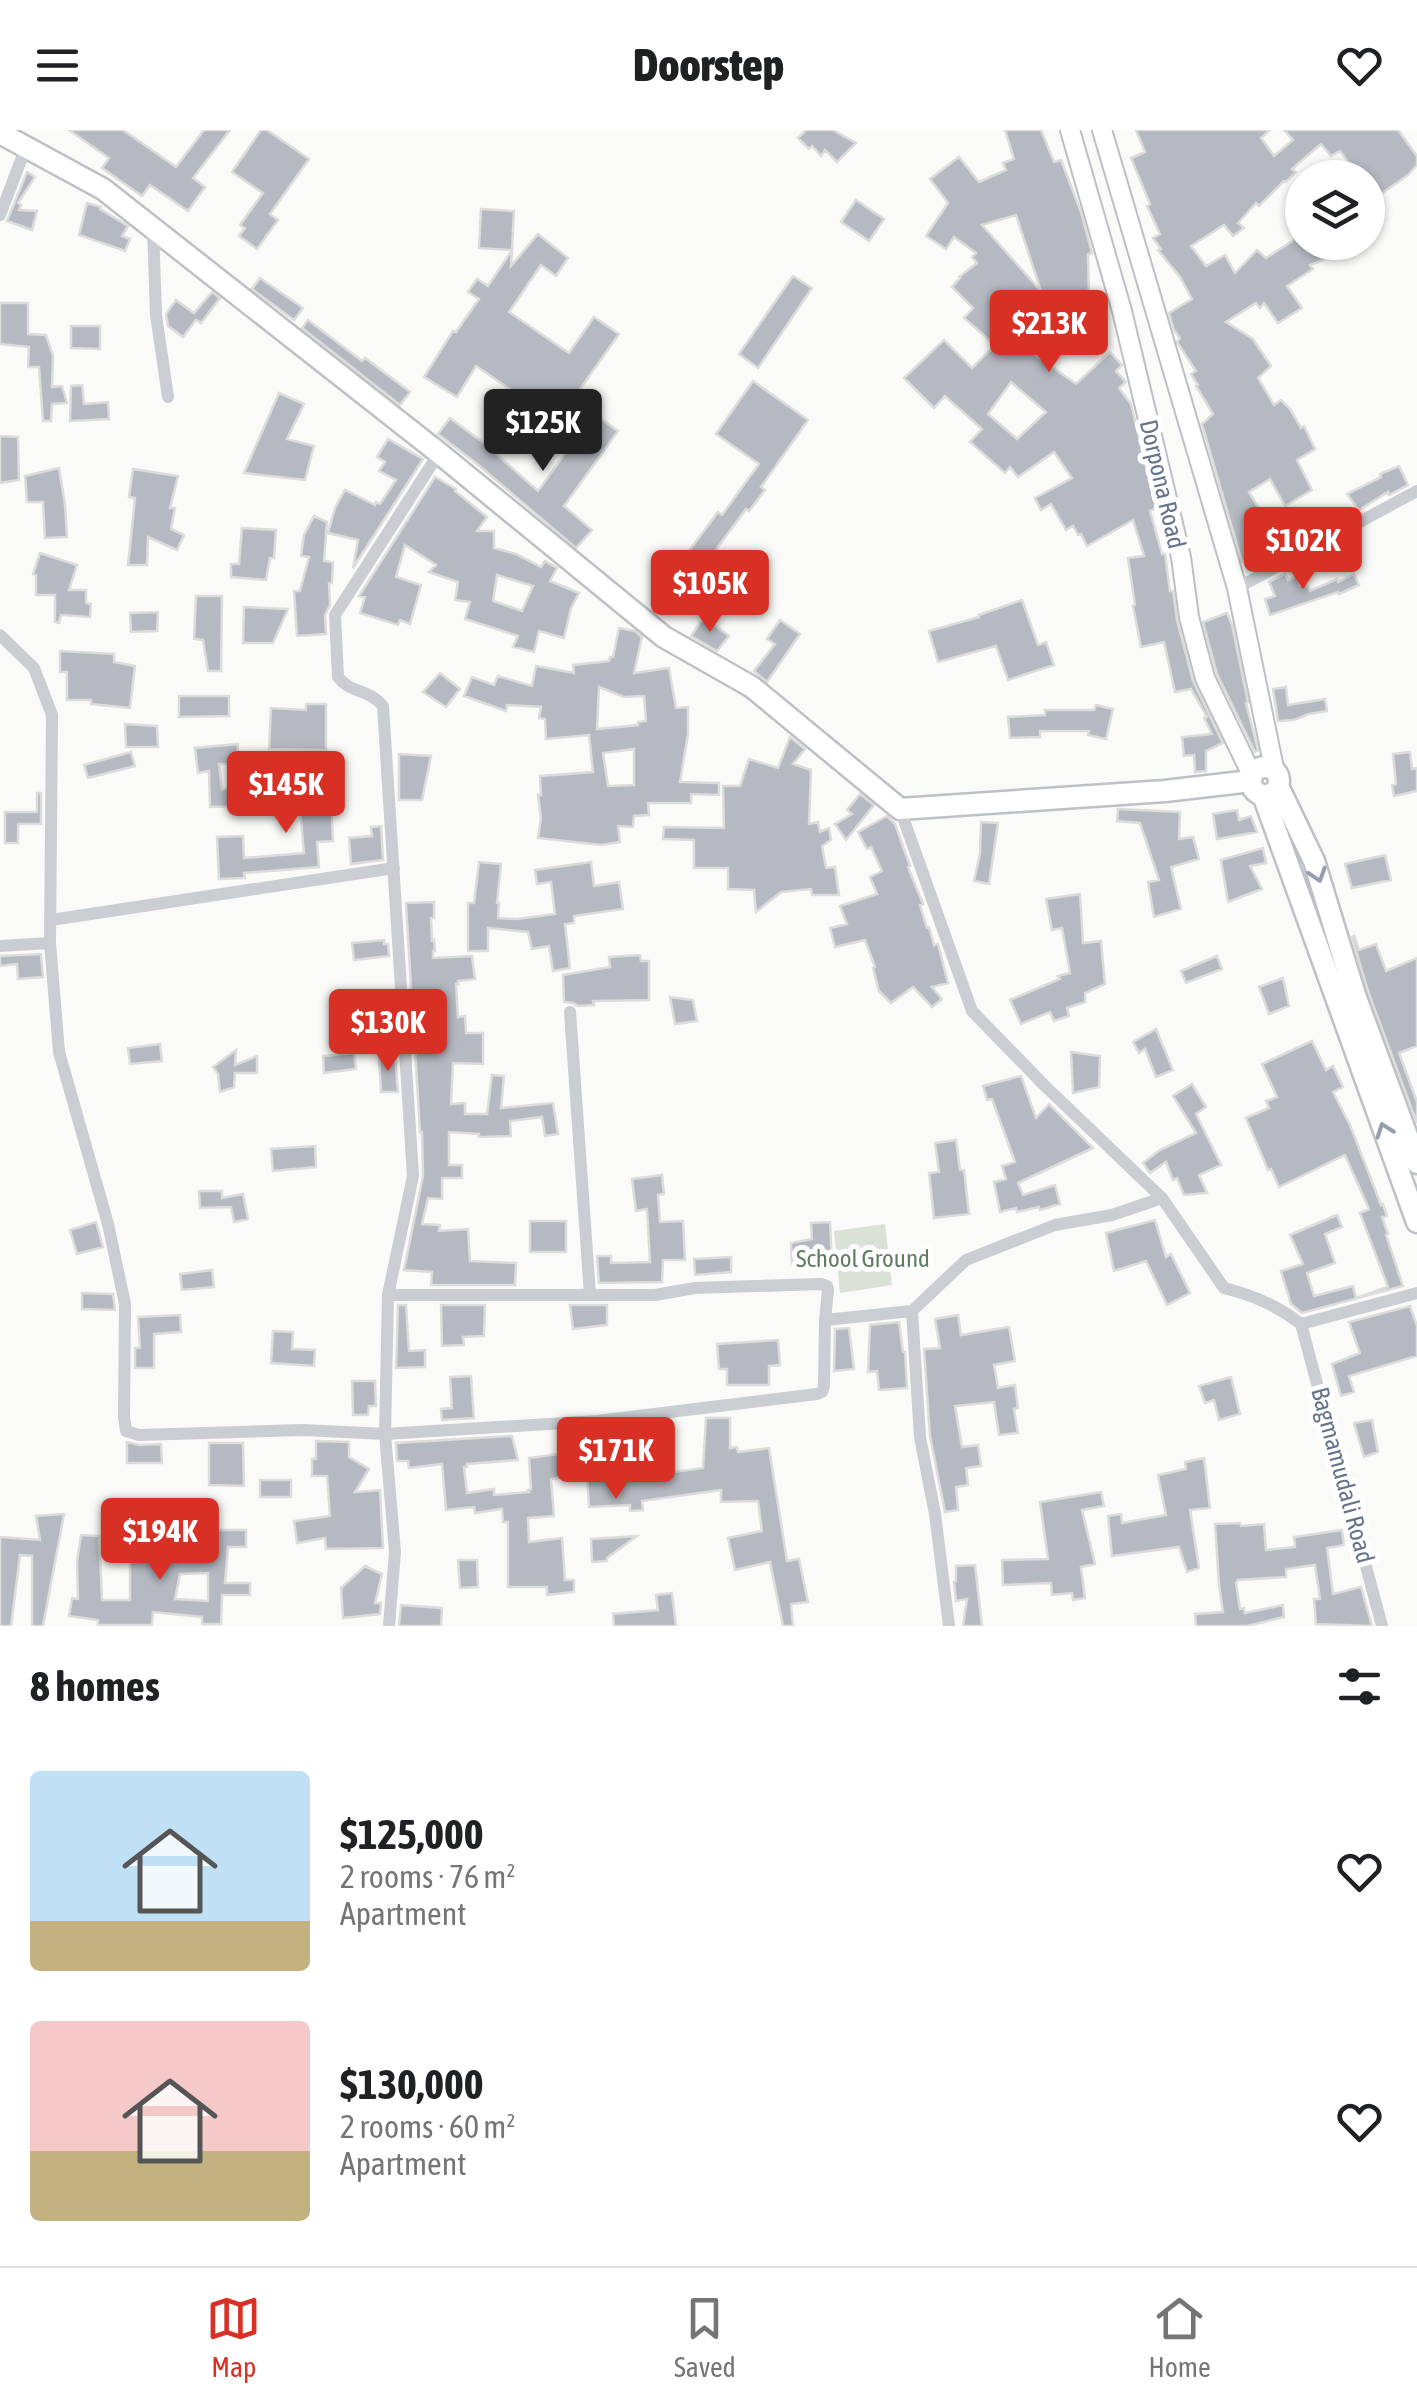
<!DOCTYPE html>
<meta charset="utf-8">
<style>
:root{--surface:#fff;--page:#f2f2f2;--text:#202124;--muted:#757577;--line:#e0e0e0;--accent:#d93025}
body{margin:0;font-family:"Asap Condensed",sans-serif;background:var(--page);color:var(--text);height:100vh;display:flex;flex-direction:column;font-size:38px;white-space:nowrap}
*{box-sizing:border-box;margin:0}
p{font-size:32px;color:var(--muted)}
.icon{flex:none;width:55px;height:55px;fill:none;stroke:currentColor;stroke-width:2;stroke-linecap:round;stroke-linejoin:round}
.map{position:relative;height:1496px;overflow:hidden}
.details{display:flex;flex-direction:column;background:var(--surface);flex:1}
.details>*{flex:none}
.controls{position:absolute;left:1285px;top:30px;display:grid;gap:20px}
.controls a{display:grid;place-items:center;width:100px;height:100px;border-radius:50%;background:var(--surface);box-shadow:0 2px 8px #0004;font-size:50px}
.price{position:absolute;translate:-50% -85px;padding:0 22px;border-radius:10px;background:var(--accent);color:#fff;font-size:32px;line-height:65px;filter:drop-shadow(0 2px 5px #0008)}
.price::after{content:'';position:absolute;left:50%;top:60px;width:30px;height:22px;margin-left:-15px;background:inherit;clip-path:polygon(0 0,100% 0,50% 100%)}
.price.on{background:#222;color:#fff}
ul{padding:0;list-style:none}
li{display:flex;align-items:center;gap:30px;height:250px;padding:0 30px}
li span{display:grid;place-items:center;flex:none;width:280px;height:200px;border-radius:10px;color:#555}
li>.icon{margin-inline-start:auto}
span .icon{width:120px;height:120px;fill:#fffc;stroke-width:1}
li b{font-size:42px}
h2{display:flex;justify-content:space-between;align-items:center;height:120px;padding:0 30px;font-size:42px}
header{display:flex;justify-content:space-between;align-items:center;height:130px;padding:0 30px;background:var(--surface);font-size:45px;font-weight:800}
.menu{display:flex;justify-content:space-around;align-items:center;height:140px;border-top:2px solid var(--line);background:var(--surface);font-size:28px;color:var(--muted)}
.menu a{display:grid;justify-items:center;gap:5px}
.menu .on{color:var(--accent)}
.map>svg:first-child{display:block}
.green{fill:#dae2d8}
.building{fill:#b5bac2;stroke:#dcdcda;stroke-width:2.5;fill-rule:evenodd}
.lines{fill:none;stroke-linecap:round;stroke-linejoin:round}
.secondary-casing{stroke:#bcc0c6;stroke-width:22}
.primary-casing{stroke:#bdc0c5;stroke-width:25}
.street{stroke:#cacdd1;stroke-width:12}
.secondary{stroke:#fff;stroke-width:18}
.primary{stroke:#fff;stroke-width:20}
.oneway{stroke:#949eae}
.labels{text-anchor:middle;stroke-width:10;stroke-linejoin:round;paint-order:stroke}
.street-label{font-size:25px;fill:#66748b;stroke:#fff}
.park-label{font-size:25px;fill:#627c62;stroke:#fff}
</style>
<header><svg class="icon" aria-label="menu" viewBox="0 0 24 24"><path d="M4 6h16M4 12h16M4 18h16"/></svg>Doorstep<svg class="icon" aria-label="heart" viewBox="0 0 24 24"><path d="M12 20l-8-8c-3-5 5-10 8-4 3-6 11-1 8 4z"/></svg></header>
<div class="map">
<svg width="1417" height="1496" viewBox="0 0 1417 1496">
<rect width="100%" height="100%" fill="#fafaf8"/>
<!-- green -->
<path class="green" d="M885,1094L892,1155L840,1163L834,1101Z"/>
<!-- building -->
<path class="building" d="M69,0H123L176,37L204,0H230L193,48L205,57L188,81L150,55L142,66L102,38L109,28Z
M261,0H267L309,29L270,84L278,90L257,119L239,106L245,98L240,95L263,63L232,42Z
M806,0H833L856,13L837,32L825,20L821,26L812,16L809,19L798,8Z
M1005,0H1041L1054,32L1061,30L1081,82L1092,123L1088,124L1089,166L1054,167L1038,185L1055,200L1034,224L1076,254L1110,222L1122,235L1116,241L1126,252L1119,258L1131,274L1156,378L1150,381L1162,424H1165L1170,461H1173L1177,490L1193,551L1223,613L1206,621V641L1195,642L1194,625L1184,626L1182,607L1212,604L1204,588L1207,587L1191,559L1175,562L1164,512L1141,517L1133,476L1135,475L1128,428L1144,426L1133,390L1087,416L1081,404L1078,405L1073,396L1066,400L1051,374L1041,380L1035,368L1072,348L1054,322L1018,347L1010,337L1005,343L970,312L982,299L945,266L934,278L904,248L944,210L972,238L995,215L964,188L973,178L952,157L960,148L959,147L977,133L972,127L976,123L954,107L946,119L926,106L948,73L930,49L959,27L979,52L1006,40L1003,33L1014,29ZM1016,85L1041,161L982,95ZM1011,252L1046,282L1017,309L988,284Z
M1136,0H1270L1261,8L1274,26L1293,10L1284,0H1398L1417,26V35L1408,45L1368,73V48H1343L1354,40L1340,21L1331,26L1321,14L1292,39L1296,42L1286,52L1284,51L1259,76L1256,73L1238,93L1244,98L1233,106L1224,95L1191,116L1206,136L1225,125L1235,143L1257,120L1266,128L1297,108L1305,118L1310,113L1323,130L1310,135L1313,139L1287,156L1302,178L1278,193L1264,173L1260,178L1256,173L1226,192L1253,209L1271,236L1258,248L1274,275L1281,270L1290,279L1301,298L1304,296L1315,319L1297,330L1312,360L1285,376L1270,349L1249,362L1281,416L1273,419L1276,426L1248,440L1244,431L1242,432L1202,294L1213,284L1196,256L1198,255L1191,244L1196,241L1177,212L1180,208L1174,200L1169,183L1192,169L1180,147L1158,120L1161,119L1153,108L1160,104L1147,76L1150,74L1131,28L1145,22Z
M27,42L35,47L18,73L21,75L19,80L37,81L32,100L7,91Z
M856,70L884,89L869,111L841,92Z
M87,73L101,77L100,79L128,96L122,106L130,109L125,121L79,105Z
M481,79L514,81L512,120L479,118Z
M538,104L568,128L556,146L541,135L509,182L569,223L594,187L619,204L578,262L532,318L508,300L530,273L476,236L457,267L424,247L453,201L456,202L479,169L468,162L477,149L488,156L512,120L511,136Z
M793,146L812,158L758,238L739,224Z
M260,148L303,178L294,190L252,159Z
M212,162L220,168L201,193L196,190L183,207L168,196L166,184L176,170L194,183Z
M0,173H28V204L46,205L53,226L52,257L62,256L67,273L52,274L51,291H43L39,237H28L29,217L0,214Z
M308,190L362,231L365,228L410,262L400,275L302,198Z
M71,196H100V219L71,218Z
M753,251L808,290L761,357L765,360L749,381L746,379L686,460L669,448L718,382L722,385L759,334L716,304Z
M82,255L84,274L108,272L109,289L70,291L71,256Z
M279,263L304,274L287,309L314,316L305,350L244,343Z
M594,284L618,301L564,376L592,400L576,418L476,333L438,304L450,288L485,314L538,361Z
M0,306L18,307L19,350L0,353Z
M388,309L423,329L353,438L358,410L328,403L335,378L345,360L375,375L376,372L380,374L396,350L379,341L385,332L377,327Z
M1399,336L1408,355L1389,365L1388,362L1359,380L1347,364L1381,347L1380,344Z
M59,338L65,375L67,407L45,408L43,372H27L25,346Z
M133,339L178,346L170,378H175L171,399L184,405L177,420L148,407L147,435H128L135,368L129,367Z
M435,347L456,359L455,361L487,387L477,401H494V418L516,424L541,437L545,431L557,438L550,451L579,463L571,478L564,508L539,501L534,522L513,517L518,506L465,489L470,472L455,470L458,452L429,442L436,435L405,415L396,447L421,455L410,494L400,490L398,495L360,483L365,467L359,466ZM497,445L533,456L522,481L493,471Z
M314,386L327,392L324,431L333,432L332,453H329L330,475L325,485L326,504L297,506L294,461H300L309,427L301,426L304,405Z
M242,398L276,400L274,428H270L266,450L231,447V434H239Z
M40,423L77,435L69,460H86V473L91,474L90,487L61,485L59,493L55,492V465H36V445L33,444Z
M1285,444L1288,450L1297,446L1300,455L1305,452L1310,461L1337,449L1338,452L1354,444L1359,455L1339,464L1338,462L1270,485L1265,469L1275,466L1269,452Z
M196,466H222L221,541H208L203,510L194,509Z
M1022,470L1038,515L1046,512L1054,535L1008,550L996,516L938,532L929,501L979,487V485Z
M244,477L288,479L273,513H243Z
M158,482L157,501L131,502L130,483Z
M1227,483L1232,495L1248,572L1246,573L1258,620L1255,622L1217,544L1203,492Z
M704,487L729,506L717,521L691,506Z
M780,490L800,504L767,552L754,541L775,514L767,509Z
M619,498L635,501L642,507L634,543L669,538L676,578L688,577V604L680,652L719,653V665L691,664V673H648L649,685L634,686L633,697L618,696L620,712L601,715L538,708L541,688L538,665H541L540,646L593,642L589,605L546,609L545,589L539,588L541,577L507,575L506,581L464,566L472,547L494,555L498,546L532,556L536,536L574,543L573,535L609,531L610,527H613ZM599,557L624,567L644,566L646,591L638,592V595L597,599ZM634,619V655L608,656L603,623Z
M60,521L114,524V532L135,536L130,578L91,574V570H67V542H60Z
M440,543L460,559L446,577L423,562Z
M1286,557L1288,575L1325,569L1327,581L1309,584L1294,590L1278,591L1273,559Z
M179,566H229V586L179,587Z
M306,574H326V620L269,619L271,578L306,580Z
M1096,575L1113,579L1106,609L1088,605L1089,601H1040V607L1010,608L1008,587L1045,585V580H1094Z
M125,594L157,596L158,617H126Z
M790,607L805,619L793,634L811,640L809,694L818,692L820,702L829,698L831,710L822,716L826,738L835,737L839,765H812L811,759L781,762L756,782L754,760L728,759V738H694V710L663,709L664,697L724,698L723,656H740L749,629L778,638Z
M238,614L237,634H219L222,659L250,658L246,627L267,625L270,649L267,650L268,675L210,677L209,641L198,643L195,618Z
M131,622L135,636L88,648L84,635Z
M1410,622L1412,639L1417,638V661L1394,666L1392,655L1396,654L1393,624Z
M399,624L431,626L422,670H399Z
M330,645L333,711L317,712L319,737L244,743L245,748L219,749L217,707L243,706L244,728L304,723L297,648Z
M37,663H41V694H18V713H5V682H37Z
M860,664L874,675L846,710L835,694L852,684L847,680Z
M1118,679L1180,682L1179,709L1193,707L1199,729L1171,737L1181,779L1154,787L1148,752L1159,750L1140,693L1117,691Z
M1237,680L1239,690L1251,686L1257,702L1217,709L1213,684Z
M887,686L895,694L910,736L908,737L923,774L920,775L927,798L929,797L934,815L938,814L948,853L932,857L942,869L932,877L913,857L891,873L879,861L873,838L875,837L865,810L835,817L830,798L847,794L840,776L877,764L870,747L882,741L871,717L867,719L858,702Z
M981,692L998,693L989,754L974,751L980,723Z
M381,696L383,730L351,734L349,708L372,706L371,697Z
M1263,718L1266,733L1250,736L1262,759L1228,772L1221,730Z
M1385,725L1391,750L1352,758L1345,734Z
M479,732L501,734L497,773H499L498,788L517,789L555,784L551,752L537,754L535,740L591,732L594,756L619,752L623,779L574,786V793L565,794L570,838L553,841L549,816L532,819L528,802L488,798V821H468V773H474Z
M1080,764L1083,813L1101,811L1105,854L1085,863V872L1067,878L1069,886L1054,891L1050,882L1021,894L1010,870L1060,849L1058,846L1070,843L1062,798L1052,800L1046,769Z
M434,772V788H431L432,811L434,810L435,821H433V828L472,826L475,849L458,851V854H456L458,887L465,886L466,903H483V934L453,933L451,974L465,973V984H487L492,945L504,946L501,978L553,973L558,1004L545,1006L542,987L510,991L511,1006L479,1007V1004L449,1002V1035H462V1048H442V1069L428,1068L422,1094L440,1095L439,1101L468,1099L470,1131L516,1133L515,1155H431L432,1142L404,1140L423,1046L422,1002H420L415,919H417L416,884L415,875H412L406,773Z
M1354,806L1359,820L1376,814L1386,841L1417,828V916L1399,923L1417,972V993L1368,861L1352,807Z
M384,810V814H388L389,826L354,830L352,813Z
M41,824L43,847L18,849L17,834L0,836V826Z
M640,825L641,831H649V870L593,871L594,875L578,876L573,873L564,872L563,845L610,837L609,827Z
M1217,826L1222,839L1186,853L1181,841Z
M1283,848L1289,876L1269,884L1259,857Z
M670,867L693,870L697,891L675,894Z
M1156,899L1173,940L1156,947L1145,919L1139,923L1133,912Z
M1312,911L1326,940L1333,936L1343,957L1333,962L1350,995L1381,1075L1383,1074L1387,1086L1382,1087L1388,1104L1386,1105L1403,1156L1302,1183L1291,1174L1281,1141L1303,1134L1290,1105L1337,1085L1342,1097L1325,1104L1335,1133L1307,1143L1314,1166L1353,1156L1356,1168L1388,1157L1360,1083L1369,1079L1345,1025L1279,1057L1271,1039L1268,1040L1246,988L1269,978L1266,971L1277,967L1262,934Z
M160,914L162,931L130,934L128,918Z
M236,920L235,935L257,926V943H235L234,957L220,962L218,944L213,937Z
M1071,922L1100,926L1099,957L1073,963Z
M354,923L356,939L324,943L323,926Z
M395,926L398,962H381L379,927Z
M1021,946L1036,988L1049,974L1093,1018L1018,1053L1023,1065L1055,1055L1060,1074L1040,1080L1039,1077L1017,1082L1016,1078L1000,1082L994,1052L1006,1049L1002,1036L1015,1032L992,969L987,970L983,956Z
M1192,954L1206,977L1196,984L1221,1035L1199,1045L1207,1063L1184,1065L1177,1048L1173,1050L1166,1032L1150,1043L1143,1033L1160,1020L1196,1003L1173,966Z
M956,1010L960,1040H964L969,1084L934,1088L929,1043L939,1042L935,1013Z
M315,1016L316,1037L273,1041L271,1019Z
M662,1045L664,1064L658,1065L660,1092L683,1091L685,1130H663L662,1152L599,1153L597,1126H611V1133L650,1132L647,1079L636,1081L632,1049Z
M199,1061H222V1068L243,1064L248,1089L234,1092L231,1077L200,1078Z
M1155,1090L1166,1127L1171,1124L1190,1163L1167,1175L1146,1131L1114,1141L1106,1103Z
M530,1091H566V1122H530Z
M96,1092L103,1117L77,1124L70,1100Z
M830,1092L832,1134H792L791,1113L812,1109L811,1093Z
M731,1127V1142L695,1145L694,1129Z
M212,1140L214,1157L182,1160L180,1144Z
M82,1163L113,1164L115,1180L82,1179Z
M398,1175H406L409,1221L425,1220V1237L396,1238Z
M441,1175H485L484,1206L463,1207L464,1215L442,1216Z
M570,1175H607V1195L573,1199Z
M1410,1176L1417,1196V1226L1349,1246L1354,1262L1341,1266L1332,1234L1360,1223L1349,1192Z
M180,1185L181,1202L154,1204V1238H135V1218H140L138,1187Z
M958,1185L961,1205L1009,1197L1015,1231L994,1235L998,1258L1015,1255L1018,1278L1014,1279L1018,1303L999,1305L994,1272L955,1276L962,1317L978,1315L981,1336L966,1338L968,1355L956,1357L958,1380L945,1382L930,1306L924,1219L940,1218L935,1189Z
M899,1192L903,1222H905L907,1258L879,1260L877,1241L868,1242L870,1195Z
M849,1198L854,1239L834,1241L835,1199Z
M273,1201L293,1202L292,1219L315,1220L314,1236L271,1233Z
M778,1210L780,1235L769,1236V1255H727V1239H719L717,1214Z
M471,1246L474,1288L442,1290L441,1279L452,1278L450,1247Z
M1231,1247L1240,1284L1219,1290L1214,1270L1205,1273L1199,1256Z
M352,1251H375L376,1276H369L368,1285H353Z
M706,1288H730V1318L737,1317L738,1322L769,1318L787,1431L799,1429L808,1472L791,1474L793,1496H783L770,1432L735,1440L728,1408L762,1401L758,1371L721,1372V1360L642,1371L643,1380L630,1381V1375L589,1377L587,1344L551,1349L554,1386L528,1388L529,1412L562,1408L565,1450H574V1462L547,1465V1457H508V1392H503L502,1379L475,1383L474,1377L446,1380L442,1334L409,1338L408,1331H397L396,1313L512,1306L518,1330L467,1334V1337H464L467,1363L494,1359V1365L529,1362L528,1360L531,1359L529,1328L603,1318L608,1351L703,1338Z
M1372,1290L1378,1322L1364,1327L1354,1293Z
M316,1311L349,1312V1327L369,1339L355,1362L380,1360L383,1418L326,1419L325,1408L297,1413L294,1391L330,1386L327,1346H312V1329H316Z
M127,1312L139,1315L161,1314L162,1333H127Z
M209,1313H243L244,1356L209,1355Z
M1204,1328L1210,1378L1190,1380L1199,1438L1187,1442L1179,1417L1112,1426L1108,1386L1121,1384L1122,1393L1166,1385L1158,1345L1186,1339L1185,1332Z
M260,1350H291V1367H260Z
M1101,1362L1104,1376L1082,1380L1095,1434L1081,1437L1085,1468L1073,1470L1072,1463L1052,1465L1051,1453L1003,1455L1002,1430L1048,1429L1040,1372Z
M64,1384L43,1496H32V1426L20,1425L11,1496H0V1407L40,1410L36,1386Z
M1240,1393L1241,1396L1264,1394L1266,1420L1295,1417L1294,1407L1342,1400L1344,1415L1327,1418L1333,1464L1361,1457L1372,1496L1316,1494L1314,1469H1320L1315,1435L1286,1439V1447L1238,1450L1236,1453L1240,1479L1244,1478L1245,1483L1283,1475L1284,1487L1247,1496H1196L1195,1484L1223,1482L1219,1454L1215,1394Z
M214,1400H246V1417H228L225,1453H250V1465H222L221,1494H202V1487L153,1482L152,1495H98V1490L69,1486L72,1468L78,1469L77,1431L81,1405L99,1406L102,1470H130V1419L163,1420L162,1424L214,1421ZM208,1443V1471L175,1469L180,1444Z
M637,1406L607,1428V1431L592,1432L591,1409Z
M458,1430H477L478,1457L460,1458Z
M975,1435L982,1496H963L967,1469L956,1471L954,1452L956,1451V1436Z
M365,1436L382,1444L375,1473H381L380,1484L343,1488L341,1458Z
M672,1463L676,1496H614L613,1484L658,1480L656,1465Z
M401,1475L442,1478L441,1496H399Z"/>
<g class="lines">
<!-- secondary casing -->
<g class="secondary-casing">
<path id="secondary" d="M1070,0L1122,181L1181,427L1189,487L1205,548L1252,645
M1102,0L1237,458L1274,638"/>
</g>
<!-- primary casing -->
<g class="primary-casing">
<path id="primary" d="M0,3L103,59L439,323L664,507L752,557L900,679L1165,661L1251,651
M1251 651a14 14 0 1 1 28 0a14 14 0 1 1-28 0Z
M1278,656L1314,731L1355,865L1417,1033
M1263,665L1417,1092"/>
</g>
<!-- street -->
<path class="street" d="M0,85L26,17
M153,98L156,185L168,267
M1237,458L1417,361
M0,505L34,538L52,585L50,813L0,816
M900,679L972,881L1044,955L1162,1068L1224,1158C1253,1165 1277,1175 1301,1194L1417,1163
M51,790L394,738
M50,813L59,922L108,1094L125,1174L124,1287L126,1301L139,1305L303,1300L385,1304L597,1291L817,1264L822,1262L824,1256L825,1190
M570,882L590,1165
M388,1165H655L695,1158L821,1154L827,1156L828,1160L825,1190L912,1181L966,1130L1055,1095L1112,1085L1162,1068
M912,1181L920,1307L935,1384L949,1496
M1301,1194L1382,1496
M389,1496L395,1422L385,1304L388,1165L413,1046L383,576C368,558 351,564 338,547L335,485L439,323"/>
<!-- secondary -->
<use href="#secondary" class="secondary"/>
<!-- primary -->
<use href="#primary" class="primary"/>
</g>
<!-- one-way arrows -->
<defs><path id="oneway-chevron" d="M-2-3.5L2.5 0L-2 3.5" fill="none" stroke-width="1.6" stroke-linecap="round" stroke-linejoin="round" transform="scale(2.5)"/></defs>
<g class="oneway">
<use href="#oneway-chevron" transform="translate(1318 745) rotate(72)"/>
<use href="#oneway-chevron" transform="translate(1384 1000) rotate(-110)"/>
</g>
<g class="labels">
<!-- street labels -->
<g class="street-label">
<text transform="translate(1163 354) rotate(77)" y="9">Dorpona Road</text>
<text transform="translate(1343 1345) rotate(75)" y="9">Bagmamudali Road</text>
</g>
<!-- park labels -->
<g class="park-label">
<text x="863" y="1137">School Ground</text>
</g>
</g>
</svg>
<div class="controls">
<a><svg class="icon" aria-label="layers" viewBox="0 0 24 24"><path d="M12 4l9 5-9 5-9-5zM3 14l9 5 9-5"/></svg></a>
</div>
<b class="price" style="left:1049px;top:245px">$213K</b>
<b class="price on" style="left:543px;top:344px">$125K</b>
<b class="price" style="left:1303px;top:462px">$102K</b>
<b class="price" style="left:710px;top:505px">$105K</b>
<b class="price" style="left:286px;top:706px">$145K</b>
<b class="price" style="left:388px;top:944px">$130K</b>
<b class="price" style="left:616px;top:1372px">$171K</b>
<b class="price" style="left:160px;top:1453px">$194K</b>
</div>
<section class="details">
<h2>8 homes<svg class="icon" aria-label="filters" viewBox="0 0 24 24"><path d="M4 7h16M4 17h16"/><circle cx="9" cy="7" r="2"/><circle cx="15" cy="17" r="2"/></svg></h2>
<ul>
<li><span style="background:linear-gradient(#bfe0f5 75%,#c2b280 0)"><svg class="icon" aria-label="home" viewBox="0 0 24 24"><path d="M3 11l9-7 9 7M6 9v11h12V9"/></svg></span><div><b>$125,000</b><p>2 rooms · 76 m²</p><p>Apartment</p></div><svg class="icon" aria-label="heart" viewBox="0 0 24 24"><path d="M12 20l-8-8c-3-5 5-10 8-4 3-6 11-1 8 4z"/></svg></li>
<li><span style="background:linear-gradient(#f6c9c9 65%,#c2b280 0)"><svg class="icon" aria-label="home" viewBox="0 0 24 24"><path d="M3 11l9-7 9 7M6 9v11h12V9"/></svg></span><div><b>$130,000</b><p>2 rooms · 60 m²</p><p>Apartment</p></div><svg class="icon" aria-label="heart" viewBox="0 0 24 24"><path d="M12 20l-8-8c-3-5 5-10 8-4 3-6 11-1 8 4z"/></svg></li>
</ul>
</section>
<nav class="menu">
<a class="on"><svg class="icon" aria-label="map" viewBox="0 0 24 24"><path d="M3 6l6-2 6 2 6-2v14l-6 2-6-2-6 2zM9 4v14M15 6v14"/></svg>Map</a>
<a><svg class="icon" aria-label="saved" viewBox="0 0 24 24"><path d="M7 4h10v16l-5-4-5 4z"/></svg>Saved</a>
<a><svg class="icon" aria-label="home" viewBox="0 0 24 24"><path d="M3 11l9-7 9 7M6 9v11h12V9"/></svg>Home</a>
</nav>
